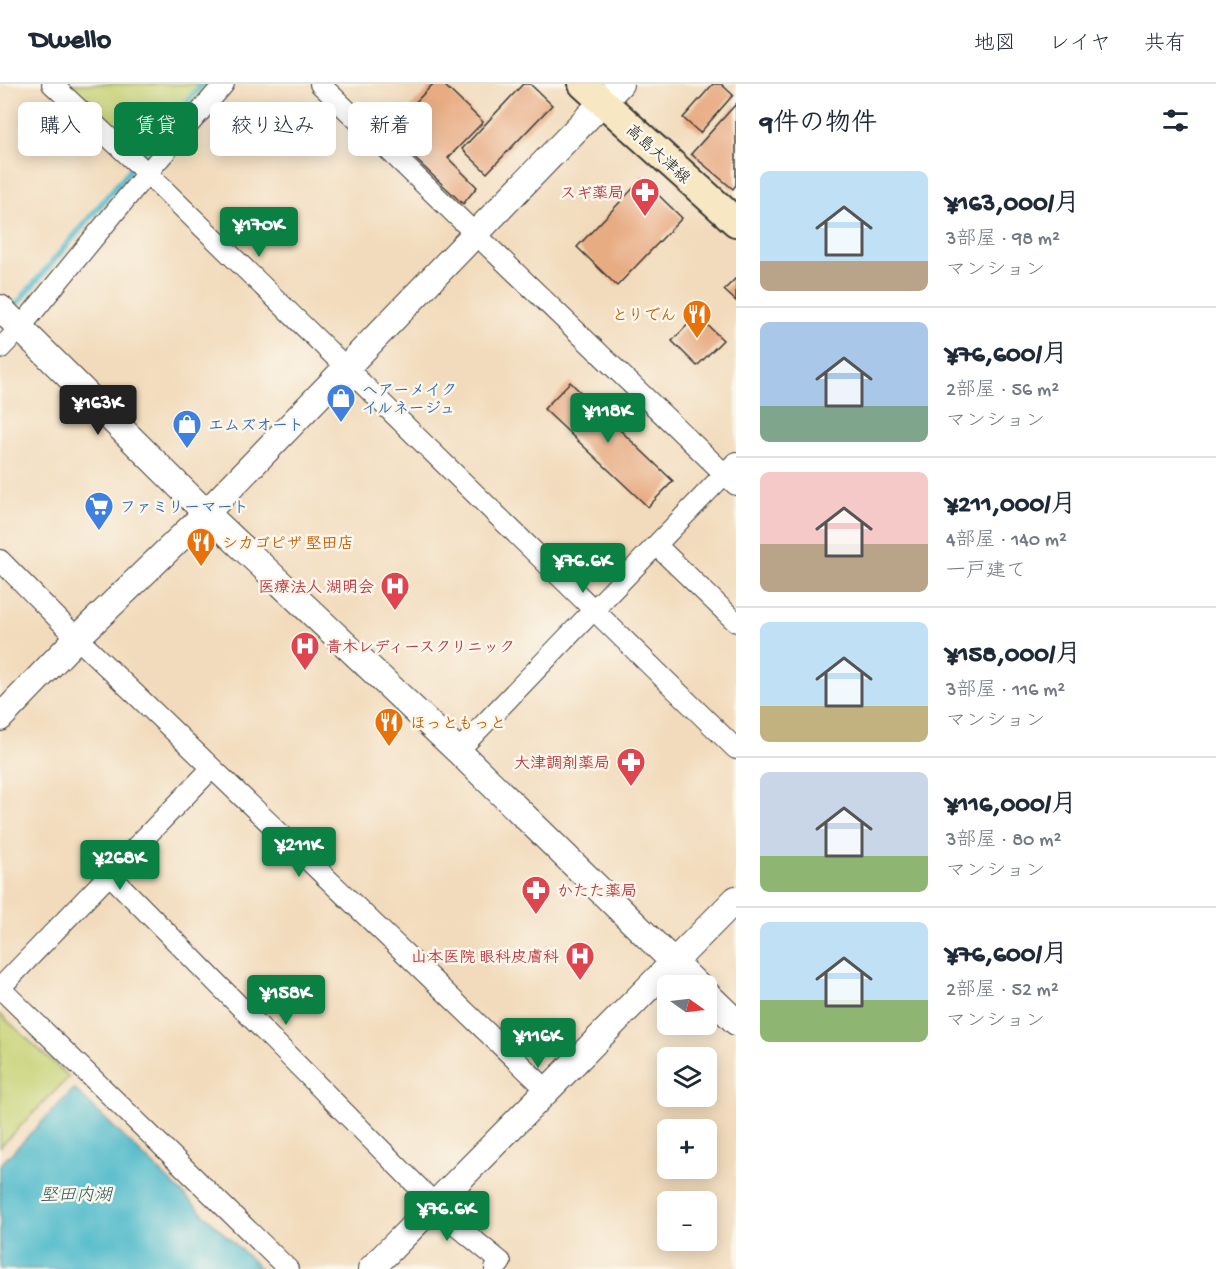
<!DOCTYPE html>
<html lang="ja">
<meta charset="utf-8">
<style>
:root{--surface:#fff;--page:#f6f6f7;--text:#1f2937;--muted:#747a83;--line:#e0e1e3;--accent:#0b8043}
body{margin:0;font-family:"Gochi Hand","Klee One",sans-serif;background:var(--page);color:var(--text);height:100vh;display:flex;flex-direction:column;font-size:22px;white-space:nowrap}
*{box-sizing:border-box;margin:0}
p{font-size:20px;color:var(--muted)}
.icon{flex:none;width:33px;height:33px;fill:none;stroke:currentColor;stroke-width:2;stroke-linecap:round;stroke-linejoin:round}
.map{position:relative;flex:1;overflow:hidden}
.sheet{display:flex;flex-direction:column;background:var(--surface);width:480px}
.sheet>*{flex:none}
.top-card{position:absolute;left:18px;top:18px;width:570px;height:54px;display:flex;gap:12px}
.needle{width:39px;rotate:104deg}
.controls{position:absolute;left:657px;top:891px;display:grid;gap:12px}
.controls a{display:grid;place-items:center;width:60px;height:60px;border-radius:9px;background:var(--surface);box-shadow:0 3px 15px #0003;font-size:30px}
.price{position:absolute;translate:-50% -51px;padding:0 14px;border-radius:6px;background:var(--accent);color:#fff;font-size:20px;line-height:39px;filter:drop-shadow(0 2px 3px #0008)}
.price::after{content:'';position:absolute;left:50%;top:36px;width:18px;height:14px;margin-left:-9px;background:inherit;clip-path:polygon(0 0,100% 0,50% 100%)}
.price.selected{background:#222;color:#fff}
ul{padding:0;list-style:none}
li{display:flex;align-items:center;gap:18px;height:150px;padding:0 24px}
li+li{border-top:2px solid var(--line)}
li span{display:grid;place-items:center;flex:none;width:168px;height:120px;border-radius:9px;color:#555}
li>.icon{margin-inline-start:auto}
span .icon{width:72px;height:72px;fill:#fffc;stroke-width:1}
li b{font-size:26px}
h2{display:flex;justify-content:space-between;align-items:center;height:72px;padding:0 24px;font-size:26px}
.pill{padding:0 21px;border-radius:9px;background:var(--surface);box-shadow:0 3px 15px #0003;font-size:21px;line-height:54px}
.pill.selected{background:var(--accent);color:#fff}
header{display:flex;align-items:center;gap:36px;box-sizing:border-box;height:84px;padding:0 30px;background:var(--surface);border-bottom:2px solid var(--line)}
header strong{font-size:28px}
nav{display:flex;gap:33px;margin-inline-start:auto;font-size:21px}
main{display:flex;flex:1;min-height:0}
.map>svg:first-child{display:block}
.green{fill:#c6d274;stroke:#717748;stroke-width:1.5}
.water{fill:#4eb9ca;stroke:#356a73;stroke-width:1.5}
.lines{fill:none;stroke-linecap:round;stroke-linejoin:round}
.stream{stroke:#4eb9ca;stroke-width:6}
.building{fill:#e8ac83}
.minor-casing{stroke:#3c3934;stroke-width:22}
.tertiary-casing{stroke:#3c3934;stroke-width:28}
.secondary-casing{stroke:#3c3934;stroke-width:32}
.minor{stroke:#fff;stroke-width:20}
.tertiary{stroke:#fff;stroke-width:26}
.secondary{stroke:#f7e8c3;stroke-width:28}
.labels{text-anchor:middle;stroke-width:5;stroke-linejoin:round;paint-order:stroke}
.street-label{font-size:16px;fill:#1c1c1c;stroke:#fbf7ec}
.health-label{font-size:16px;font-weight:bold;fill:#be3a42;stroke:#fbf7ec;text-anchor:end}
.food-label{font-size:16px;font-weight:bold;fill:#c56008;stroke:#fbf7ec;text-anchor:start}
.shop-label{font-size:16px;font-weight:bold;fill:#366cbe;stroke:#fbf7ec;text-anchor:start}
.water-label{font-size:18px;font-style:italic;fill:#305b62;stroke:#fbf7ec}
</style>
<header>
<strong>Dwello</strong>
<nav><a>地図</a><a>レイヤ</a><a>共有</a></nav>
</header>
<main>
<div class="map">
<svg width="736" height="1185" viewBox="0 0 736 1185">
<rect width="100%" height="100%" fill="#fbf7ec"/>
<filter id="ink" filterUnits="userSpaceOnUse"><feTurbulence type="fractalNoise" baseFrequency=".0167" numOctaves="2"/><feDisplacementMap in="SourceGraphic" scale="12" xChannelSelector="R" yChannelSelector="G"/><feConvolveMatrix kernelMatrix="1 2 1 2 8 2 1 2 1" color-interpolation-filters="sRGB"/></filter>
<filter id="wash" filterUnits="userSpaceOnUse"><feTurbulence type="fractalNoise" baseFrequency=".008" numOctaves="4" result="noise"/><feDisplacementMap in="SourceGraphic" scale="24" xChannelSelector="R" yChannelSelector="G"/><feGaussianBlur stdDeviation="1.35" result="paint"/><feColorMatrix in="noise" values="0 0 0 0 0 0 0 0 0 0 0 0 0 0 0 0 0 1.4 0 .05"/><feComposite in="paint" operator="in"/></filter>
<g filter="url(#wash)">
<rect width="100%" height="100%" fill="#f2dbbc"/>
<!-- green -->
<path class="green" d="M67,0H216L146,79Z
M0,930L69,993L0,1063Z"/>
<!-- water -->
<path class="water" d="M74,1005L261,1185H0V1081Z"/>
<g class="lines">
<!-- stream -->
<path class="stream" d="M11,227L202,0"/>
</g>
<g id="blocks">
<!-- building -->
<path class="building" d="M433,0H443L483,38L448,74L477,103L463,120L387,48Z
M523,0H530L552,21L487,89L462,65Z
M713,0H721L733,11L700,49L683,34Z
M736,20V101L733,105L691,70Z
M642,95L682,134L617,202L577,163Z
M736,194V217L724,206Z
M697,231L723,256L697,282L672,257Z
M570,298L673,397L648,423L544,325Z"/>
</g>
</g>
<g filter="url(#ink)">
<use href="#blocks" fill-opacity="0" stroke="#3c3934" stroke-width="1.5"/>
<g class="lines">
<!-- minor casing -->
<g class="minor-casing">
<path id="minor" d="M52,0L147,89L736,665
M320,0L736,401
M0,265L20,244L147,89L224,0
M656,461L736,538
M0,476L77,554L547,1006
M458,667L736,378
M110,791L435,1120L445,1132L501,1178L495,1185
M0,904L288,1185
M0,904L212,684"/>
</g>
<!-- tertiary casing -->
<g class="tertiary-casing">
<path id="tertiary" d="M0,224L206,429L458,667L698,902
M0,634L77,554L206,429L620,0
M706,909L736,938
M371,1185L736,815"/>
</g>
<!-- secondary casing -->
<g class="secondary-casing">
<path id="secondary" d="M583,0L736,138"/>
</g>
<!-- minor -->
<use href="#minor" class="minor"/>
<!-- tertiary -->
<use href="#tertiary" class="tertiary"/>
<!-- secondary -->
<use href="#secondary" class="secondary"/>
</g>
</g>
<!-- icons -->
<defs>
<g id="pharmacy-pin" transform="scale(1.5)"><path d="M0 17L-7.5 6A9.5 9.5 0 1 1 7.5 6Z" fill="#e0444e" stroke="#fbf7ec"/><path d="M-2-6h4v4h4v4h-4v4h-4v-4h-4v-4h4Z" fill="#fff"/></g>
<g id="restaurant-pin" transform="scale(1.5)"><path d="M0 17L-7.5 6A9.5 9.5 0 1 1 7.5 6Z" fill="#e8710a" stroke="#fbf7ec"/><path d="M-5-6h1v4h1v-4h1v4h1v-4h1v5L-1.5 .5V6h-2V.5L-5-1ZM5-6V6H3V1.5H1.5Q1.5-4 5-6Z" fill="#fff"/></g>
<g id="shop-pin" transform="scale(1.5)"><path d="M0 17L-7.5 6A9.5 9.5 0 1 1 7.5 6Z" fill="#3f7fe0" stroke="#fbf7ec"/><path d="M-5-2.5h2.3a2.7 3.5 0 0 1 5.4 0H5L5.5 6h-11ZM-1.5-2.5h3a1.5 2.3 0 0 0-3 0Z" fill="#fff"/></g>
<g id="supermarket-pin" transform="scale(1.5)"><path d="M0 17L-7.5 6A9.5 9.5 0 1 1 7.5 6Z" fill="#3f7fe0" stroke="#fbf7ec"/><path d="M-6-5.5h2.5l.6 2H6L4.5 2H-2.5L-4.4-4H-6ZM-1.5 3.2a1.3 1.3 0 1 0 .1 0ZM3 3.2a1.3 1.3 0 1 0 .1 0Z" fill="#fff"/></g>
<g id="hospital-pin" transform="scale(1.5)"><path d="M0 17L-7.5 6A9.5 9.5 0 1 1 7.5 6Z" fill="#e0444e" stroke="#fbf7ec"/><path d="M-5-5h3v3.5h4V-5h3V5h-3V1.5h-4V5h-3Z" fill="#fff"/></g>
</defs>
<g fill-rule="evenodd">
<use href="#pharmacy-pin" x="645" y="108"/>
<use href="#restaurant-pin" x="697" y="230"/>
<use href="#shop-pin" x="341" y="314"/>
<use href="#shop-pin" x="187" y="340"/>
<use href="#supermarket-pin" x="99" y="422"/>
<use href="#restaurant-pin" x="201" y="458"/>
<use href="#hospital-pin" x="395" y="502"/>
<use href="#hospital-pin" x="305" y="562"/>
<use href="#restaurant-pin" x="389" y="638"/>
<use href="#pharmacy-pin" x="631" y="678"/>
<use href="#pharmacy-pin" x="536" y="806"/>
<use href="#hospital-pin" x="580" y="872"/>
</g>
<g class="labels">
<!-- street labels -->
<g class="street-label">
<text transform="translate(659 69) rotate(42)" y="6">高島大津線</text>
</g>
<!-- health labels -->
<g class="health-label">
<text x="624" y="114">スギ薬局</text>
<text x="374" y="508">医療法人 湖明会</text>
<text x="326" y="568" text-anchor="start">青木レディースクリニック</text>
<text x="610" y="684">大津調剤薬局</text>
<text x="557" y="812" text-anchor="start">かたた薬局</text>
<text x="559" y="878">山本医院 眼科皮膚科</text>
</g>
<!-- food labels -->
<g class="food-label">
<text x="676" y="236" text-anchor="end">とりでん</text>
<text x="222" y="464">シカゴピザ 堅田店</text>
<text x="410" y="644">ほっともっと</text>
</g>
<!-- shop labels -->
<g class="shop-label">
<text x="362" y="311">ヘアーメイク<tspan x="362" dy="18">イルネージュ</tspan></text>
<text x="208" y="346">エムズオート</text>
<text x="120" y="428">ファミリーマート</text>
</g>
<!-- water labels -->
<g class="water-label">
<text x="76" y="1116">堅田内湖</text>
</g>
</g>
</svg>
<div class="controls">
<a><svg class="needle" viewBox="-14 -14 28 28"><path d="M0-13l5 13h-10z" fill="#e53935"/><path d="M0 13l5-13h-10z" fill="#747a83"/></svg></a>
<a><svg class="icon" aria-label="layers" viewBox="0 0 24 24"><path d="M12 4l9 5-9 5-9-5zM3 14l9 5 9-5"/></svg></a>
<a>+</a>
<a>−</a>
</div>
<b class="price" style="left:259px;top:174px">¥170K</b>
<b class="price selected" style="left:98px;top:352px">¥163K</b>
<b class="price" style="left:608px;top:360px">¥118K</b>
<b class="price" style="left:583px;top:510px">¥76.6K</b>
<b class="price" style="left:299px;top:794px">¥211K</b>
<b class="price" style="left:120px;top:807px">¥268K</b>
<b class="price" style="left:286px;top:942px">¥158K</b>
<b class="price" style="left:538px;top:985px">¥116K</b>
<b class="price" style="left:447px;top:1158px">¥76.6K</b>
<div class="top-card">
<a class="pill">購入</a>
<a class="pill selected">賃貸</a>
<a class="pill">絞り込み</a>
<a class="pill">新着</a>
</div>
</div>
<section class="sheet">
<h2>9件の物件<svg class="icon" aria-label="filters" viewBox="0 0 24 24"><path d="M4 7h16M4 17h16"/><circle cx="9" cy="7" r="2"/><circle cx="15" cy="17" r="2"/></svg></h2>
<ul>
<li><span style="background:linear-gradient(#bfe0f5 75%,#b9a48a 0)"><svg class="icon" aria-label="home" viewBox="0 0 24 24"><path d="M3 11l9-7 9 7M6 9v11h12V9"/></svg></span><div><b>¥163,000/月</b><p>3部屋 · 98 m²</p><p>マンション</p></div></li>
<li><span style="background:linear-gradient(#a9c7e8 70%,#7fa58c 0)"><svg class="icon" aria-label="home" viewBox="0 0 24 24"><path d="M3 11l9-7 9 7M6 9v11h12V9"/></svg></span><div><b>¥76,600/月</b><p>2部屋 · 56 m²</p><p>マンション</p></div></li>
<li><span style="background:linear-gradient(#f6c9c9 60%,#b9a48a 0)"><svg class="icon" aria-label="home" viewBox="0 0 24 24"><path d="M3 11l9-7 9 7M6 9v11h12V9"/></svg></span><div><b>¥211,000/月</b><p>4部屋 · 140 m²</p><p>一戸建て</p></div></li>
<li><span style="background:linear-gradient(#bfe0f5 70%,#c2b280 0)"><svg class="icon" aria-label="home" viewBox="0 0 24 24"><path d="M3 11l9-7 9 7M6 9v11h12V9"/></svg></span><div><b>¥158,000/月</b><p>3部屋 · 116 m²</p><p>マンション</p></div></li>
<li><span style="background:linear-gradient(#c9d6e8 70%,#8fb573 0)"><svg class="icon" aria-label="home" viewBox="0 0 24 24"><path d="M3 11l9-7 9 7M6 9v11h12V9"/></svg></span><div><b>¥116,000/月</b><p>3部屋 · 80 m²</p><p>マンション</p></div></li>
<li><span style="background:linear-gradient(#bfe0f5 65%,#8fb573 0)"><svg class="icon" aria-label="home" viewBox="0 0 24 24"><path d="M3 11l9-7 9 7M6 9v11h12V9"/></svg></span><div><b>¥76,600/月</b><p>2部屋 · 52 m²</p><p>マンション</p></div></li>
</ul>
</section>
</main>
